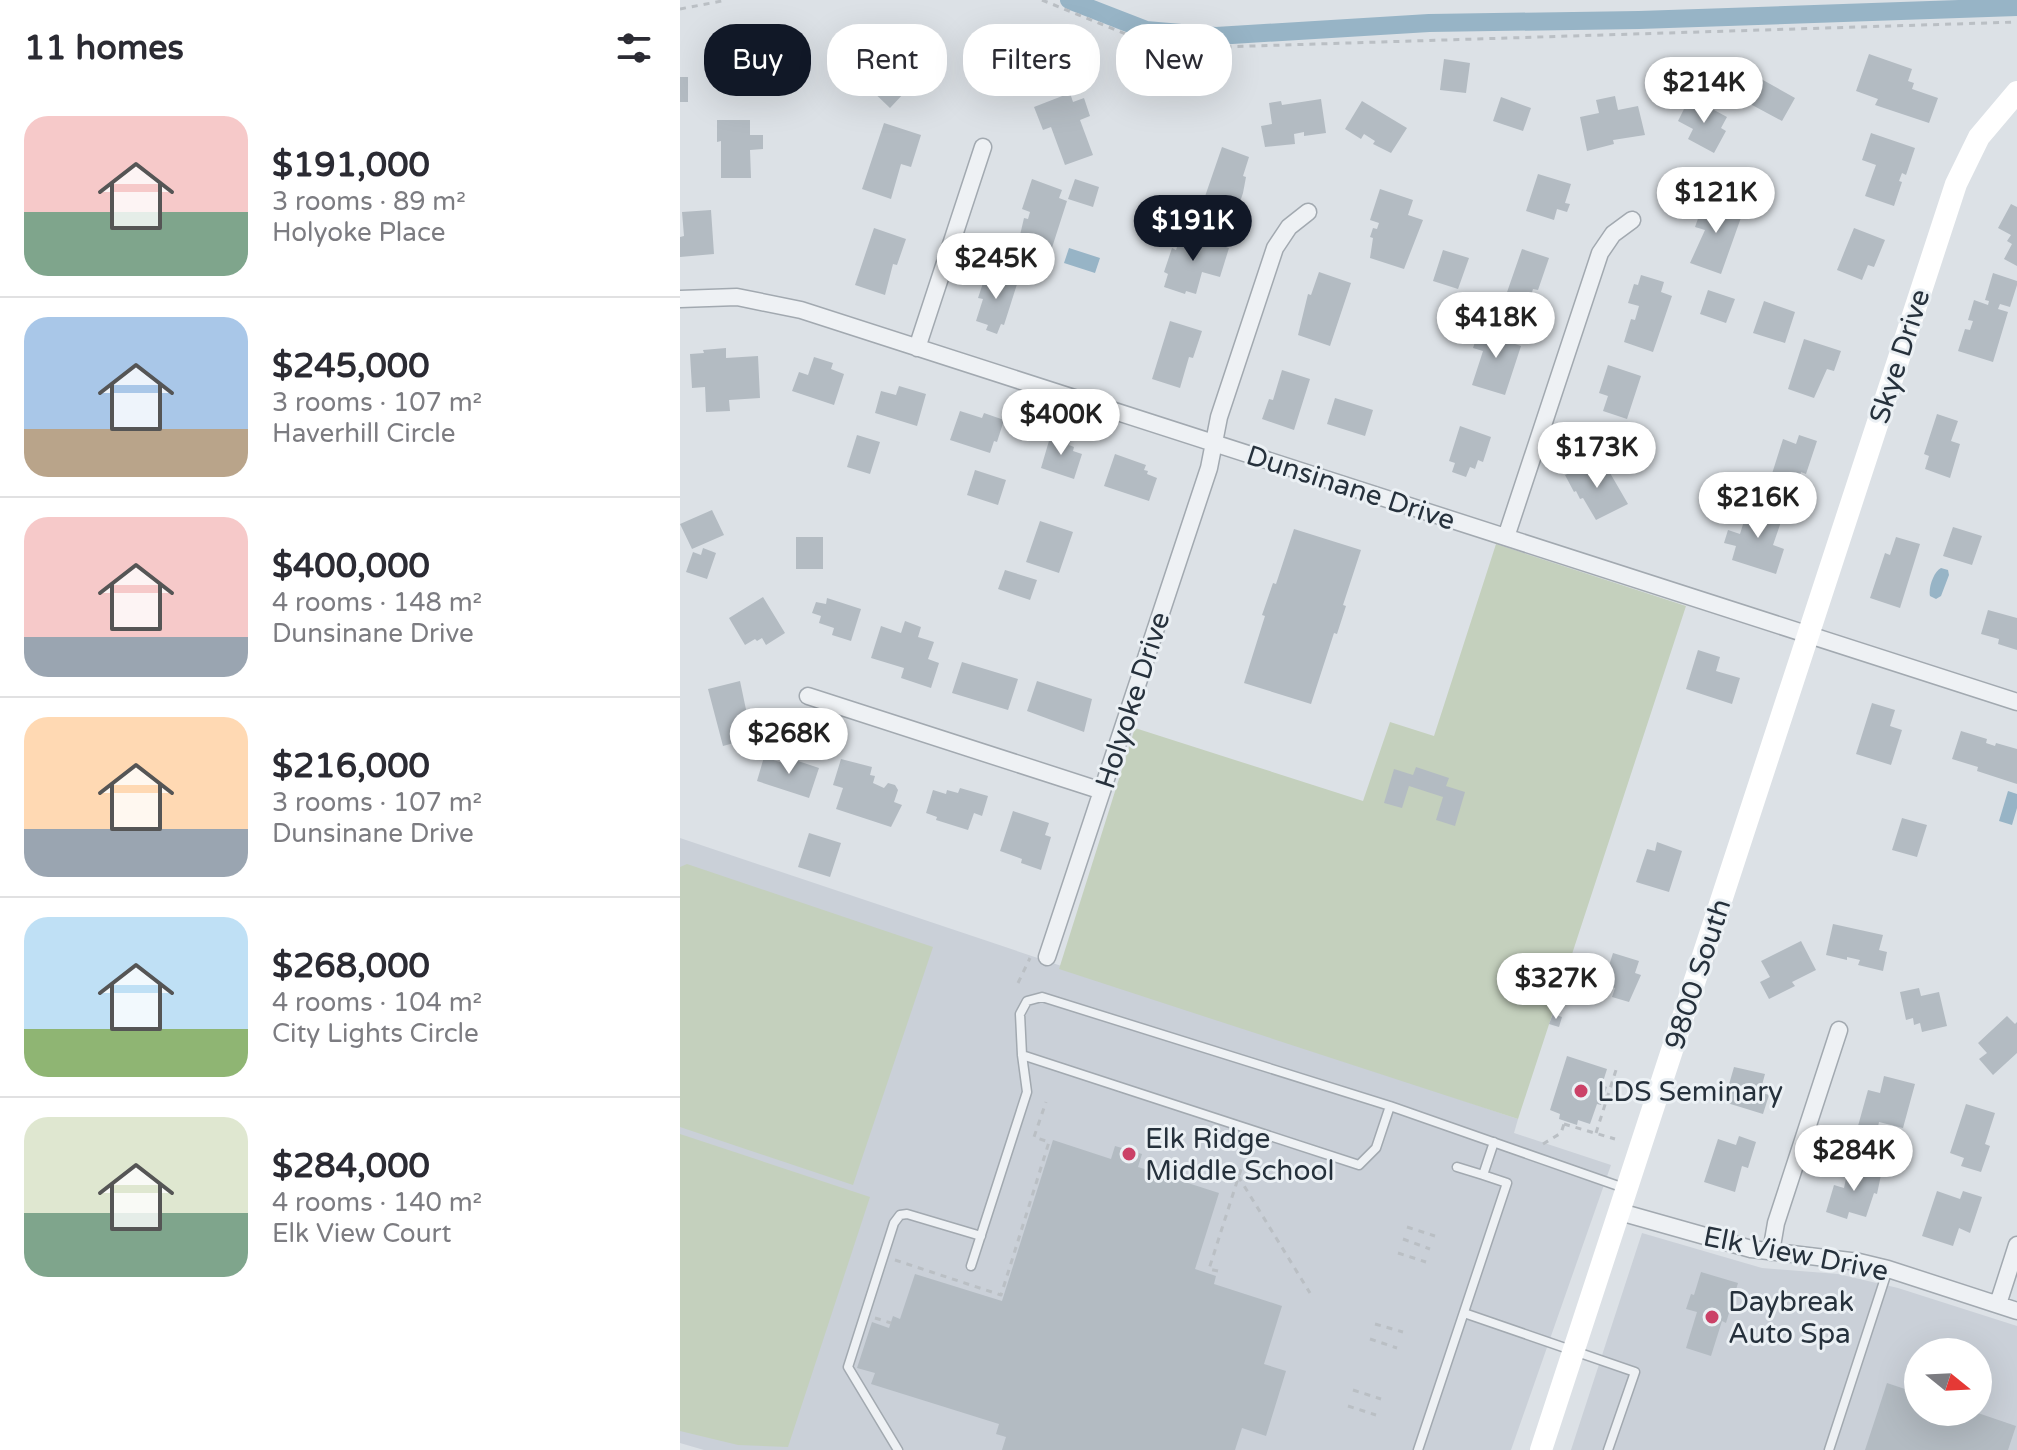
<!DOCTYPE html>
<meta charset="utf-8">
<style>
:root{--surface:#fff;--page:#f2f2f3;--text:#2b2b33;--muted:#7c7c81;--line:#e1e1e2;--accent:#111827}
body{margin:0;font-family:"Varela Round",sans-serif;background:var(--page);color:var(--text);height:100vh;display:flex;flex-direction:column;font-size:30px;white-space:nowrap}
*{box-sizing:border-box;margin:0}
p{font-size:26px;color:var(--muted)}
.icon{flex:none;width:44px;height:44px;fill:none;stroke:currentColor;stroke-width:2;stroke-linecap:round;stroke-linejoin:round}
.map{position:relative;flex:1;overflow:hidden}
.details{display:flex;flex-direction:column;background:var(--surface);width:680px}
.details>*{flex:none}
.guide{position:absolute;left:24px;top:24px;width:760px;height:72px;display:flex;gap:16px}
.needle{width:52px;rotate:108deg}
.controls{position:absolute;left:1224px;top:1338px;display:grid;gap:16px}
.controls a{display:grid;place-items:center;width:88px;height:88px;border-radius:50%;background:var(--surface);box-shadow:0 8px 32px #0002;font-size:40px}
.price{position:absolute;translate:-50% -68px;padding:0 18px;border-radius:28px;background:#fff;color:#222;font-size:26px;line-height:52px;filter:drop-shadow(0 2px 4px #0008)}
.price::after{content:'';position:absolute;left:50%;top:48px;width:24px;height:18px;margin-left:-12px;background:inherit;clip-path:polygon(0 0,100% 0,50% 100%)}
.price.current{background:var(--accent);color:#fff}
ul{padding:0;list-style:none}
li{display:flex;align-items:center;gap:24px;height:200px;padding:0 24px}
li+li{border-top:2px solid var(--line)}
li span{display:grid;place-items:center;flex:none;width:224px;height:160px;border-radius:24px;color:#555}
li>.icon{margin-inline-start:auto}
span .icon{width:96px;height:96px;fill:#fffc;stroke-width:1}
li b{font-size:34px}
h2{display:flex;justify-content:space-between;align-items:center;height:96px;padding:0 24px;font-size:34px}
.tag{padding:0 28px;border-radius:32px;background:var(--surface);box-shadow:0 8px 32px #0002;font-size:28px;line-height:72px}
.tag.current{background:var(--accent);color:#fff}
main{display:flex;flex:1;min-height:0}
.map>svg:first-child{display:block}
.built{fill:#cad0d8;fill-rule:evenodd}
.green{fill:#c4d0bd}
.water{fill:#97b4c6}
.lines{fill:none;stroke-linecap:round;stroke-linejoin:round}
.canal{stroke:#97b4c6;stroke-width:18}
.building{fill:#b3bbc2}
.service-casing{stroke:#a2a9b0;stroke-width:11}
.minor-casing{stroke:#a2a9b0;stroke-width:19}
.path{stroke:#babfc4;stroke-width:3;stroke-dasharray:6 6;stroke-linecap:butt}
.service{stroke:#eef1f4;stroke-width:8}
.minor{stroke:#eef1f4;stroke-width:16}
.secondary{stroke:#fff;stroke-width:22}
.poi-dot{fill:#cb4167;stroke:#ebf0f4;stroke-width:3}
.labels{text-anchor:middle;stroke-width:6;stroke-linejoin:round;paint-order:stroke}
.street-label{font-size:28px;fill:#26313c;stroke:#ebf0f4}
.poi-label{font-size:28px;fill:#26313c;stroke:#ebf0f4;text-anchor:start}
</style>
<main>
<section class="details">
<h2>11 homes<svg class="icon" aria-label="filters" viewBox="0 0 24 24"><path d="M4 7h16M4 17h16"/><circle cx="9" cy="7" r="2"/><circle cx="15" cy="17" r="2"/></svg></h2>
<ul>
<li><span style="background:linear-gradient(#f6c9c9 60%,#7fa58c 0)"><svg class="icon" aria-label="home" viewBox="0 0 24 24"><path d="M3 11l9-7 9 7M6 9v11h12V9"/></svg></span><div><b>$191,000</b><p>3 rooms · 89 m²</p><p>Holyoke Place</p></div></li>
<li><span style="background:linear-gradient(#a9c7e8 70%,#b9a48a 0)"><svg class="icon" aria-label="home" viewBox="0 0 24 24"><path d="M3 11l9-7 9 7M6 9v11h12V9"/></svg></span><div><b>$245,000</b><p>3 rooms · 107 m²</p><p>Haverhill Circle</p></div></li>
<li><span style="background:linear-gradient(#f6c9c9 75%,#9aa5b1 0)"><svg class="icon" aria-label="home" viewBox="0 0 24 24"><path d="M3 11l9-7 9 7M6 9v11h12V9"/></svg></span><div><b>$400,000</b><p>4 rooms · 148 m²</p><p>Dunsinane Drive</p></div></li>
<li><span style="background:linear-gradient(#ffd9b3 70%,#9aa5b1 0)"><svg class="icon" aria-label="home" viewBox="0 0 24 24"><path d="M3 11l9-7 9 7M6 9v11h12V9"/></svg></span><div><b>$216,000</b><p>3 rooms · 107 m²</p><p>Dunsinane Drive</p></div></li>
<li><span style="background:linear-gradient(#bfe0f5 70%,#8fb573 0)"><svg class="icon" aria-label="home" viewBox="0 0 24 24"><path d="M3 11l9-7 9 7M6 9v11h12V9"/></svg></span><div><b>$268,000</b><p>4 rooms · 104 m²</p><p>City Lights Circle</p></div></li>
<li><span style="background:linear-gradient(#dfe7d0 60%,#7fa58c 0)"><svg class="icon" aria-label="home" viewBox="0 0 24 24"><path d="M3 11l9-7 9 7M6 9v11h12V9"/></svg></span><div><b>$284,000</b><p>4 rooms · 140 m²</p><p>Elk View Court</p></div></li>
</ul>
</section>
<div class="map">
<svg width="1337" height="1450" viewBox="0 0 1337 1450">
<rect width="100%" height="100%" fill="#dce1e6"/>
<!-- built -->
<path class="built" d="M0,838L838,1119L834,1133L931,1165L831,1450H24L0,1443Z
M962,1233L1082,1268L1158,1274L1218,1288L1337,1326V1450H891ZM1238,1352H1298V1412H1238Z"/>
<!-- green -->
<path class="green" d="M816,544L1006,606L838,1119L379,969L455,728L683,801L710,722L754,736Z
M7,864L253,947L173,1185L0,1127V867Z
M0,1134L190,1197L108,1447L58,1445L0,1431Z"/>
<!-- water -->
<path class="water" d="M389,248L420,258L415,273L384,263Z
M1261,568L1268,570L1269,575L1261,596L1256,599L1250,596C1248,588 1254,571 1261,568Z
M1328,791L1337,794V808L1332,825L1319,821Z"/>
<g class="lines">
<!-- canal -->
<path class="canal" d="M389,0L466,30L536,36L749,23L959,20L1337,7"/>
</g>
<!-- building -->
<path class="building" d="M232,38L256,63L236,84L232,80L223,90L225,92L210,108L186,85Z
M296,43L306,46L307,43L332,52L328,65L336,67L331,88L303,82L305,72L290,69Z
M1189,54L1232,69L1228,81L1234,83L1232,89L1258,98L1249,123L1195,105L1198,99L1176,91Z
M764,59L790,63L786,93L760,90Z
M1074,75L1115,98L1102,121L1061,99Z
M0,77H8V102H0Z
M390,93L393,102L404,98L410,116L400,120L413,155L385,165L371,127L363,130L354,107Z
M935,96L938,110L958,106L965,135L933,140L934,144L907,151L900,117L919,113L916,100Z
M821,97L851,108L843,131L813,121Z
M1010,97L1047,117L1041,128L1046,131L1034,153L1008,139L1013,129L998,121Z
M641,99L646,133L624,136V132L614,134L615,144L585,147L581,126L592,124L589,103L601,101L602,105Z
M682,101L727,128L711,153L693,144L695,141L684,134L681,139L665,129Z
M37,120H70V135H83V149L70,150L71,178H41V141L37,142Z
M204,123L241,135L231,167L221,164L211,199L182,189Z
M1191,133L1235,148L1226,175L1222,173L1219,181L1222,182L1214,206L1185,196L1196,165L1182,160Z
M542,147L569,157L563,176L566,177L563,193L553,222L520,211Z
M858,174L891,184L885,203L890,204L887,212L877,209L874,220L846,211Z
M352,179L382,190L379,198L387,201L369,257L337,248L344,218L348,219L350,212L342,209Z
M395,179L419,187L413,207L388,199Z
M700,189L733,200L728,215L743,220L724,269L690,258L693,238L690,237L693,228L697,229L699,223L690,220Z
M1025,199L1063,212L1041,274L1010,263L1025,230L1015,227Z
M1331,204L1337,207V266L1324,259L1332,244L1327,241L1331,235L1318,228Z
M31,210L34,254L0,257V237L4,236L2,212Z
M194,228L226,239L217,265L213,264L205,295L175,285Z
M1174,228L1205,240L1194,267L1188,265L1182,280L1157,270Z
M502,233L549,248L540,277L522,272L516,294L506,291L505,294L484,287L488,274L484,272L492,248L496,250Z
M842,249L869,258L858,290L853,289L848,305L825,298Z
M763,250L789,258L778,289L753,281Z
M307,271L338,281L324,325L321,324L317,334L306,330L308,325L296,321L303,299L298,298Z
M639,272L671,283L650,346L618,335L628,294L631,295Z
M1313,273L1337,281V285L1330,307L1320,304L1318,309L1328,312L1313,362L1278,351L1285,329L1290,330L1293,321L1288,320L1294,300L1308,305L1309,301L1305,300Z
M961,275L984,282L981,292L992,296L973,352L944,342L951,319L955,320L959,306L948,303L954,284L958,285Z
M1028,290L1055,299L1046,323L1020,314Z
M1084,301L1115,312L1105,343L1073,333Z
M490,321L522,331L513,358L509,357L500,388L472,379Z
M814,324L835,331L832,343L841,346L825,395L792,385L803,351L793,348L798,333L810,337Z
M1124,339L1161,351L1154,371L1147,369L1134,398L1108,389Z
M46,348V358L78,356L80,398L49,400L50,411L26,412L25,387L12,388L10,354L24,353L23,350Z
M134,357L153,363L151,369L164,374L154,405L112,391L119,372L128,375Z
M928,365L961,376L947,419L923,411L928,396L919,393Z
M602,370L630,379L614,430L582,419L589,399L593,400Z
M219,386L246,394L237,426L195,413L201,391L216,395Z
M655,398L693,410L685,436L647,424Z
M280,411L302,418L304,413L324,420L317,442L314,441L310,453L270,440Z
M1257,414L1278,421L1271,441L1280,444L1270,478L1245,469L1249,456L1244,454Z
M780,426L811,437L803,462L798,460L795,469L790,467L786,477L772,472L775,463L769,461Z
M371,434L391,440L389,445L394,447L393,451L402,454L394,479L361,468Z
M177,435L200,442L190,474L167,467Z
M1119,435L1137,441L1126,474L1121,472L1118,482L1109,479L1107,485L1090,480L1103,439L1116,444Z
M435,454L466,465L464,470L468,471L467,474L477,478L469,501L424,486Z
M908,464L913,473L926,466L948,504L916,520L903,498L900,499L896,491L894,492L885,475Z
M295,470L326,480L318,505L287,495Z
M1069,505L1103,516L1093,545L1104,549L1096,574L1052,560L1056,546L1044,543L1048,530L1060,534Z
M32,510L44,535L12,549L0,524Z
M360,521L393,532L379,573L346,562Z
M1273,527L1302,536L1292,565L1263,556Z
M614,529L681,550L663,605L666,606L657,634L654,633L631,704L564,683L585,616L582,615L593,583L596,584Z
M116,537H143V569H116Z
M1216,537L1240,544L1220,608L1190,598L1205,553L1210,555Z
M23,548L36,553L27,579L6,572L13,552L21,555Z
M325,570L357,580L350,600L318,589Z
M83,597L105,633L86,645L82,638L77,641L75,639L65,645L49,618Z
M147,598L181,609L171,641L152,635L154,628L139,623L141,616L132,613L136,602L146,604Z
M1308,610L1337,618V650L1318,644L1319,639L1301,634Z
M225,621L241,627L238,637L254,642L248,659L259,663L251,688L221,678L224,668L191,658L201,626L221,633Z
M1018,650L1040,657L1036,671L1060,678L1052,704L1006,689Z
M282,662L338,679L328,710L272,693Z
M60,681L72,738L43,746L28,689Z
M357,681L412,699L404,732L347,711Z
M1192,703L1215,710L1210,726L1222,730L1211,765L1176,754Z
M1281,731L1307,739L1306,743L1315,746L1316,743L1337,749V784L1297,771L1298,767L1272,759Z
M84,757L106,764L109,758L139,768L129,798L77,781Z
M161,759L192,767L190,775L195,776L193,783L204,788L208,783L215,785L218,790L214,802L222,805L211,827L156,809L163,788L153,785Z
M736,767L769,778L766,786L785,792L775,826L756,820L763,797L729,786L722,808L704,803L714,769L733,775Z
M280,788L308,796L302,816L294,813L288,830L256,820L257,817L246,813L253,790L266,794L267,790L278,793Z
M333,811L369,823L365,835L371,837L361,870L341,863L342,859L320,851Z
M1222,818L1247,825L1237,857L1212,850Z
M129,833L161,843L150,877L118,867Z
M977,842L1002,851L989,892L956,882L967,849L975,851Z
M1153,924L1203,935L1199,950L1207,952L1203,971L1178,965L1180,960L1167,957V960L1146,955Z
M1121,941L1136,970L1112,982L1115,986L1089,999L1080,982L1090,977L1081,961Z
M933,953L959,961L955,973L961,975L949,1002L932,997L935,988L923,984Z
M1239,988L1241,996L1259,992L1267,1026L1242,1032L1240,1023L1234,1025L1233,1018L1226,1020L1220,992Z
M873,1014L882,1017L879,1027L869,1024Z
M1327,1016L1335,1024L1337,1022V1053L1313,1075L1299,1059L1307,1053L1298,1043Z
M887,1056L927,1069L922,1085L927,1087L921,1105L917,1104L910,1124L898,1120L897,1125L879,1119L880,1114L870,1110Z
M1054,1067L1085,1074L1082,1085L1086,1086L1083,1093L1089,1095L1083,1114L1044,1102Z
M1204,1076L1235,1084L1223,1128L1199,1122L1197,1131L1178,1126L1188,1090L1200,1093Z
M1286,1104L1315,1113L1305,1144L1310,1146L1301,1172L1281,1166L1284,1158L1270,1153Z
M1059,1136L1076,1142L1068,1168L1062,1166L1055,1192L1024,1182L1038,1139L1056,1145Z
M373,1140L431,1159L435,1146L462,1154L458,1167L539,1193L515,1269L536,1276L534,1284L602,1306L584,1364L606,1371L586,1436L562,1428L555,1450H322L326,1437L316,1434L319,1424L191,1384L195,1373L177,1368L192,1322L209,1328L213,1316L220,1319L235,1274L322,1301Z
M1169,1164L1201,1175L1197,1194L1194,1193L1186,1217L1169,1212L1167,1219L1146,1212L1154,1185L1164,1188Z
M1257,1191L1280,1199L1283,1191L1302,1197L1290,1233L1279,1228L1273,1246L1242,1236Z
M1021,1272L1058,1283L1046,1323L1042,1321L1031,1356L1006,1348L1017,1312L1006,1309L1011,1294L1014,1295Z
M1207,1383L1231,1391L1232,1387L1238,1389V1412H1295L1336,1426L1328,1450H1185Z"/>
<g class="lines">
<!-- service casing -->
<g class="service-casing">
<path id="service" d="M342,1055L679,1165L696,1148L710,1106
M777,1167L803,1175L814,1142
M291,1266L347,1092L342,1055L340,1014L347,1001L362,997L710,1106L947,1189
M784,1313L955,1372L928,1450
M218,1450L168,1367L214,1223L220,1215L227,1214L301,1236
M738,1450L827,1183L803,1175
M1149,1450L1208,1269"/>
</g>
<!-- minor casing -->
<g class="minor-casing">
<path id="minor" d="M0,299L57,297L121,310L1337,702
M237,348L303,147
M826,537L920,253L933,234L952,220
M128,696L422,791
M367,957L529,468L539,417L595,248L609,227L628,212
M940,1212L1071,1249L1179,1262L1208,1269L1337,1311
M1091,1252L1096,1223L1159,1030
M1318,1304L1337,1245"/>
</g>
<!-- path -->
<path class="path" d="M362,0L463,41L509,48L1337,22
M0,9L47,0
M338,983L350,958
M924,1096L947,1103
M884,1124L935,1139
M916,1133L936,1070
M863,1144L881,1133L885,1121
M558,1176L630,1293
M727,1227L755,1236
M723,1239L750,1249
M718,1253L746,1262
M215,1260L321,1295L369,1142L354,1137L366,1102
M538,1271L529,1269L562,1166
M195,1318L211,1323
M695,1324L723,1332
M690,1339L717,1348
M673,1390L701,1399
M668,1406L696,1415"/>
<!-- service -->
<use href="#service" class="service"/>
<!-- minor -->
<use href="#minor" class="minor"/>
<!-- secondary -->
<path class="secondary" d="M861,1450L1276,184L1299,137L1337,92"/>
</g>
<!-- markers -->
<g class="poi-dot">
<circle cx="901" cy="1091" r="8"/>
<circle cx="449" cy="1154" r="8"/>
<circle cx="1032" cy="1317" r="8"/>
</g>
<g class="labels">
<!-- street labels -->
<g class="street-label">
<text transform="translate(1219 356) rotate(-72)" y="10">Skye Drive</text>
<text transform="translate(671 487) rotate(18)" y="10">Dunsinane Drive</text>
<text transform="translate(452 700) rotate(-72)" y="10">Holyoke Drive</text>
<text transform="translate(1017 974) rotate(-72)" y="10">9800 South</text>
<text transform="translate(1116 1253) rotate(11)" y="10">Elk View Drive</text>
</g>
<!-- poi labels -->
<g class="poi-label">
<text x="917" y="1101">LDS Seminary</text>
<text x="465" y="1148">Elk Ridge<tspan x="465" dy="32">Middle School</tspan></text>
<text x="1048" y="1311">Daybreak<tspan x="1048" dy="32">Auto Spa</tspan></text>
</g>
</g>
</svg>
<div class="controls">
<a><svg class="needle" viewBox="-14 -14 28 28"><path d="M0-13l5 13h-10z" fill="#e53935"/><path d="M0 13l5-13h-10z" fill="#7c7c81"/></svg></a>
</div>
<b class="price" style="left:1024px;top:125px">$214K</b>
<b class="price" style="left:1036px;top:235px">$121K</b>
<b class="price current" style="left:513px;top:263px">$191K</b>
<b class="price" style="left:316px;top:301px">$245K</b>
<b class="price" style="left:816px;top:360px">$418K</b>
<b class="price" style="left:381px;top:457px">$400K</b>
<b class="price" style="left:917px;top:490px">$173K</b>
<b class="price" style="left:1078px;top:540px">$216K</b>
<b class="price" style="left:109px;top:776px">$268K</b>
<b class="price" style="left:876px;top:1021px">$327K</b>
<b class="price" style="left:1174px;top:1193px">$284K</b>
<div class="guide">
<a class="tag current">Buy</a>
<a class="tag">Rent</a>
<a class="tag">Filters</a>
<a class="tag">New</a>
</div>
</div>
</main>
